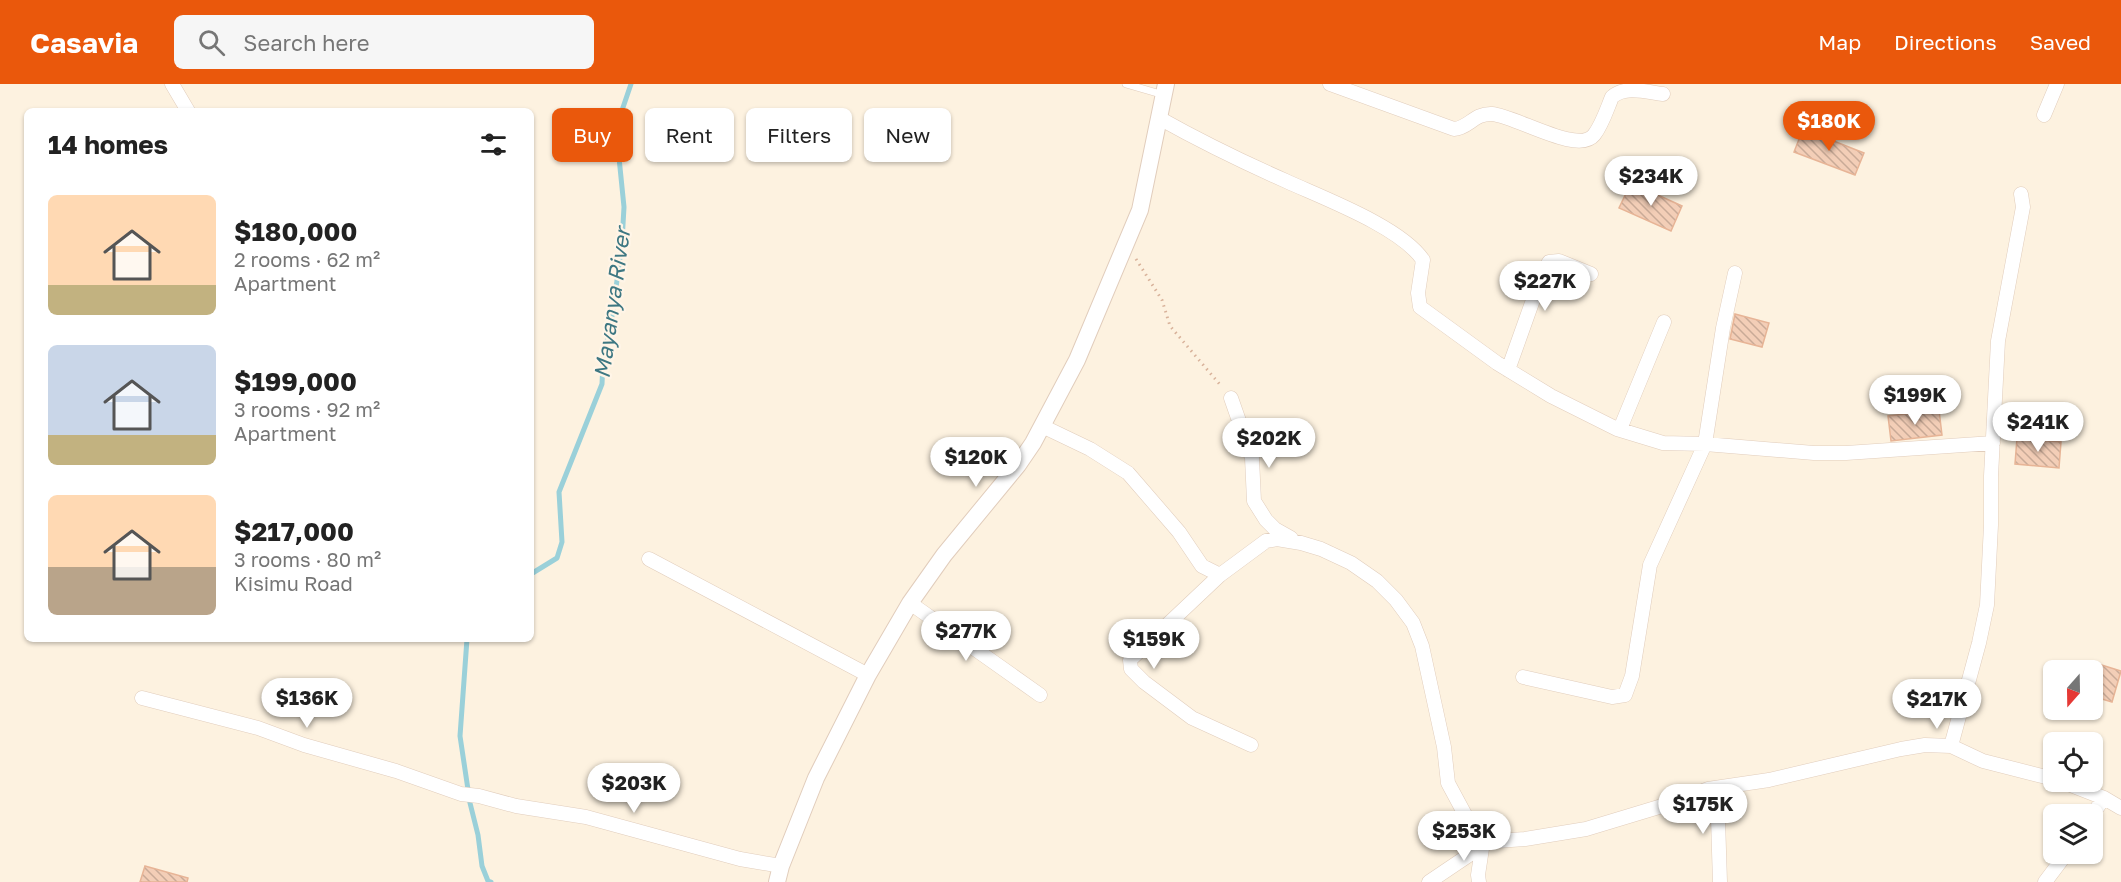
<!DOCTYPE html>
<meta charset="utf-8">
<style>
:root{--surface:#fff;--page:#f6f6f6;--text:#222;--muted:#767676;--accent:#ea580c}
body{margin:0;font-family:"Golos Text",sans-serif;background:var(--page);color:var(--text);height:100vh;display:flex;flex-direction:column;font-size:22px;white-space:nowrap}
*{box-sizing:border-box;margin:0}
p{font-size:20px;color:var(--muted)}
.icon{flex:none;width:33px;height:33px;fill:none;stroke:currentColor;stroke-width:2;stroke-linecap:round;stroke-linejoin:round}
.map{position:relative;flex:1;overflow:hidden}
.side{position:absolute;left:24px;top:24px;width:510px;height:534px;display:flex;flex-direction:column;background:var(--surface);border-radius:9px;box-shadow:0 2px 4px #0004}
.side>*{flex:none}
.guide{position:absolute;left:552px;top:24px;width:570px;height:54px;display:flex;gap:12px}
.needle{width:39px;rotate:200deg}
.buttons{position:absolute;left:2043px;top:576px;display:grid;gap:12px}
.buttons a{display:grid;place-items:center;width:60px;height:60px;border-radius:9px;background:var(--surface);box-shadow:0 2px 4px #0004;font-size:30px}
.price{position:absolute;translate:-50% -51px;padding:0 14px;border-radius:21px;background:#fff;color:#222;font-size:20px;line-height:39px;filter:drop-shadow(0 2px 3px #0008)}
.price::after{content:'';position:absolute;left:50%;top:36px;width:18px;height:14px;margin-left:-9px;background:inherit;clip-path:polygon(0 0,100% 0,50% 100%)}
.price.current{background:var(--accent);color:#fff}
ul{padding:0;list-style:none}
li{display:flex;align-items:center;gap:18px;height:150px;padding:0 24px}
li span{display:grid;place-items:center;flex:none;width:168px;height:120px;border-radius:9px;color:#555}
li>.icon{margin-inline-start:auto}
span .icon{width:72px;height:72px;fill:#fffc;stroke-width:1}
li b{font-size:26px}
h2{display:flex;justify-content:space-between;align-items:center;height:72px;padding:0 24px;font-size:26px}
.chip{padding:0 21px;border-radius:9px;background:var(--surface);box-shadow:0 2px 4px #0004;font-size:21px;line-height:54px}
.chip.current{background:var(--accent);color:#fff}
header{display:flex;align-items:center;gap:36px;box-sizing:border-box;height:84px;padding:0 30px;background:var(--accent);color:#fff}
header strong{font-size:28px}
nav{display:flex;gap:33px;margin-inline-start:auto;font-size:21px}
.search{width:420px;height:54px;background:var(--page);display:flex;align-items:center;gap:15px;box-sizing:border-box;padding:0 21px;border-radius:9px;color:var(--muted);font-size:22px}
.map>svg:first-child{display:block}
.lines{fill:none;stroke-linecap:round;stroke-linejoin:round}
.stream{stroke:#9ad0d9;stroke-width:5}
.building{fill:url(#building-back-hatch);stroke:#e7b496;stroke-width:1.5}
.service-casing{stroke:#e1cdbc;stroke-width:8}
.minor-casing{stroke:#e1cdbc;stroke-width:15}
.tertiary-casing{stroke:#e1cdbc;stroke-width:18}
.path{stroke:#d8b29a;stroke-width:3;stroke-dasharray:1.5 4.5;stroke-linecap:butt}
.service{stroke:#fff;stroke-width:7}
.minor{stroke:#fff;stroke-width:14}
.tertiary{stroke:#fff;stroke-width:16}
.labels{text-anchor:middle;stroke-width:4.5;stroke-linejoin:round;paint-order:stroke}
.water-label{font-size:22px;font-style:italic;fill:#3d7782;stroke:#fff5e7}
</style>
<header>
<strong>Casavia</strong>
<div class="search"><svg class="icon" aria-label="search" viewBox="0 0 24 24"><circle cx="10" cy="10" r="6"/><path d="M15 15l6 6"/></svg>Search here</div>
<nav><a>Map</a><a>Directions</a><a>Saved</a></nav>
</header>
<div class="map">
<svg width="2121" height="798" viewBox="0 0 2121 798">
<defs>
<pattern id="building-back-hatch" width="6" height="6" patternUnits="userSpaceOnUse" patternTransform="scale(1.5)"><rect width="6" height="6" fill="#f3ceb7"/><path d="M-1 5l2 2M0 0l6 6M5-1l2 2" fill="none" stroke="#c9aa97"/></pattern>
</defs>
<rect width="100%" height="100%" fill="#fdf2e0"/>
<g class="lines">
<!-- stream -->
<path class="stream" d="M531,490L557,474L562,458L559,408L602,300L603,278L613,227L622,158L624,123L616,44L631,0
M467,555L460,652L470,719L478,751L482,782L488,797L491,798"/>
</g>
<!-- building -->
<path class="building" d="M1803,45L1864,69L1855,91L1794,68Z
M1631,99L1682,122L1671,147L1619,124Z
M1735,230L1769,239L1762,263L1730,255Z
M1939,326L1942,351L1891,357L1888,332Z
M2017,354L2061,358L2059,384L2015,380Z
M2092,578L2121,587L2112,618L2092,612Z
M145,782L188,794L187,798H140Z"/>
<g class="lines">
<!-- service casing -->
<g class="service-casing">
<path id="service" d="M1126,0L1164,11"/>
</g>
<!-- minor casing -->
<g class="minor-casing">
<path id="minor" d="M172,0L188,27
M1330,0L1454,45C1469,44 1474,29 1492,30C1516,32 1578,71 1594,51C1602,41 1607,25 1612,13C1625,1 1647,8 1663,10
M2044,31L2057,0
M1159,34C1200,57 1243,78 1286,97C1323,114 1401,143 1423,176L1418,209L1420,223L1497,279L1551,312L1617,345L1663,359L1705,360L1814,369H1846L1993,359
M1508,286L1543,188L1549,178L1559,177L1591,190
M1231,314L1252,374L1254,417L1266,436L1275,445L1291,454
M1042,342L1090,365L1128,389L1179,448L1202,482L1220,491L1266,457L1277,455L1301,459L1321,465L1351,479L1377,497L1396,516L1413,539L1422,562L1444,663L1448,699L1469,738L1483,758L1478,791L1479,798
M1620,345L1664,238
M649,475L868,591
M1220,491L1130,576L1131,585L1144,598L1192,634L1251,661
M910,519L1040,611
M1523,593L1612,613L1625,611L1632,592L1650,481L1705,360L1723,244L1735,189
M142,614L258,644L304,661L396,687L461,710L479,712L516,722L586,733L740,775L781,782
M1951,662L1983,677L2054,695
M2063,698L2104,714L2121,724
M1717,704L1720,798
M2092,731L2104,714
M1429,798L1469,771L1483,758L1525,755L1586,745L1672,719L1708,705L1769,696L1901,665L1925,661L1951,662L1979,559L1987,521L1991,441V392L1998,257L2023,123L2021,110
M2045,798L2066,770"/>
</g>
<!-- tertiary casing -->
<g class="tertiary-casing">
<path id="tertiary" d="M777,798L781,782L816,694L868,591L910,519L944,471L1018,381L1033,359L1077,276L1140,126L1166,0"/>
</g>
<!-- path -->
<path class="path" d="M1136,175L1162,216L1170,242L1222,303"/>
<!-- service -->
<use href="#service" class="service"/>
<!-- minor -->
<use href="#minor" class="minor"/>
<!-- tertiary -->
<use href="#tertiary" class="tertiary"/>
</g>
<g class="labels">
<!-- water labels -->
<g class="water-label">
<text transform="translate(612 219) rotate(-82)" y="8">Mayanya River</text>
</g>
</g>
</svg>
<div class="buttons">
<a><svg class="needle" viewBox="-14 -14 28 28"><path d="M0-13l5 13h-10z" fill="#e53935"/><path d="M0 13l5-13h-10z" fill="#767676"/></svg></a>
<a><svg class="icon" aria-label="locate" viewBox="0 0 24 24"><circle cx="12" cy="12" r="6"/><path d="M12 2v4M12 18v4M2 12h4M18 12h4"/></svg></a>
<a><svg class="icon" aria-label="layers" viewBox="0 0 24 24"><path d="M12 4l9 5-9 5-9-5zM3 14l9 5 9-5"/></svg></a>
</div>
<b class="price current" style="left:1829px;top:68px">$180K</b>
<b class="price" style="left:1651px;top:123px">$234K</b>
<b class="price" style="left:1545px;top:228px">$227K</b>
<b class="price" style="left:1915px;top:342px">$199K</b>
<b class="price" style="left:2038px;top:369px">$241K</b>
<b class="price" style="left:1269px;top:385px">$202K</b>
<b class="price" style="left:976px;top:404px">$120K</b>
<b class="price" style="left:966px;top:578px">$277K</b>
<b class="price" style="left:1154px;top:586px">$159K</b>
<b class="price" style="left:307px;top:645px">$136K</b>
<b class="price" style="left:1937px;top:646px">$217K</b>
<b class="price" style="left:634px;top:730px">$203K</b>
<b class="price" style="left:1703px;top:751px">$175K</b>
<b class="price" style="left:1464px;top:778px">$253K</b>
<div class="guide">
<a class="chip current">Buy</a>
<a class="chip">Rent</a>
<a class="chip">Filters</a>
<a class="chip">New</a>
</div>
<section class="side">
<h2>14 homes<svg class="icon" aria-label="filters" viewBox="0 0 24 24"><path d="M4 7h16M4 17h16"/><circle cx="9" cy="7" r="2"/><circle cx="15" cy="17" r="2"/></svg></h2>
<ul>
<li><span style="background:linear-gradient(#ffd9b3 75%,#c2b280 0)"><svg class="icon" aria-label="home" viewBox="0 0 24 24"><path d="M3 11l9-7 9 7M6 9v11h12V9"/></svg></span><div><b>$180,000</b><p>2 rooms · 62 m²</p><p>Apartment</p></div></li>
<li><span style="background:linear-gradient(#c9d6e8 75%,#c2b280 0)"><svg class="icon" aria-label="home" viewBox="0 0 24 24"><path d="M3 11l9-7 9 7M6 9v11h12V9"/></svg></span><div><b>$199,000</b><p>3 rooms · 92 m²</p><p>Apartment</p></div></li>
<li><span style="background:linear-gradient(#ffd9b3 60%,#b9a48a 0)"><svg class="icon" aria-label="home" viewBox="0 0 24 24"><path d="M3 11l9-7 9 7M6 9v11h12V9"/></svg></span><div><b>$217,000</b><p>3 rooms · 80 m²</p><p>Kisimu Road</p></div></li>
</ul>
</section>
</div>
